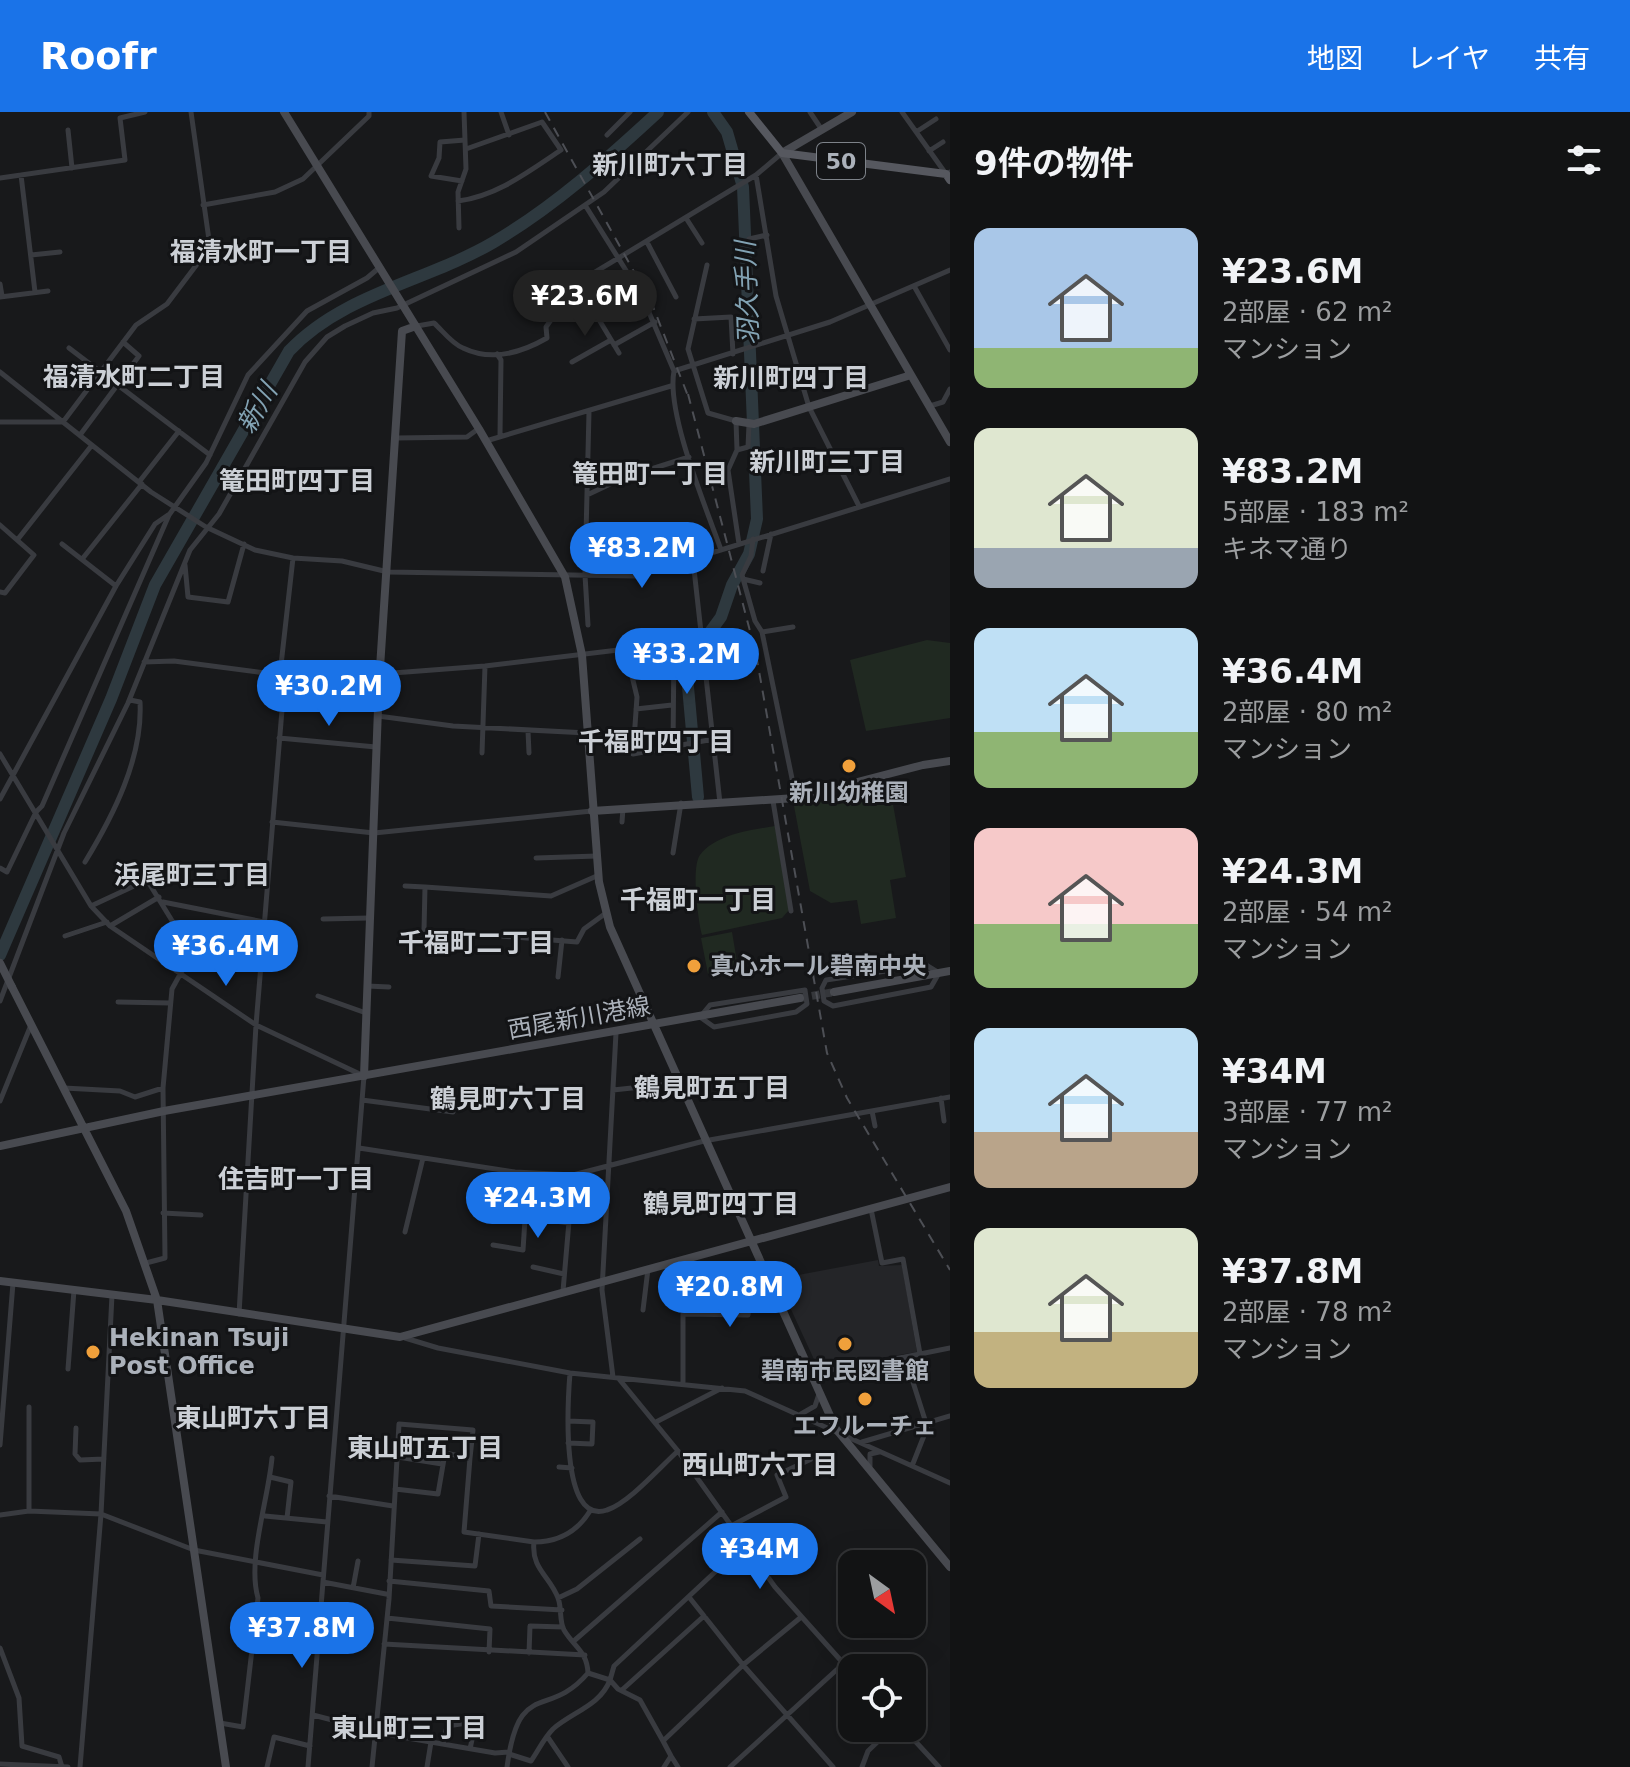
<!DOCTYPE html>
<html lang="ja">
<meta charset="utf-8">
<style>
:root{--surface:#121314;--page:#1b1c1d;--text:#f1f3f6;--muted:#9c9ea0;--line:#313234;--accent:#1a73e8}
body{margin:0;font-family:"DejaVu Sans","Noto Sans JP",sans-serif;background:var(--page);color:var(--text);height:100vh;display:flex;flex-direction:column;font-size:30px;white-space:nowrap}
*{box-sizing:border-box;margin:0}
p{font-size:26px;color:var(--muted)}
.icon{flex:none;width:44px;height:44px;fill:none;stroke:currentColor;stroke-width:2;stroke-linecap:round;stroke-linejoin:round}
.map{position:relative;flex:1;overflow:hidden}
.sheet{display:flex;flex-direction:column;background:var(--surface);width:680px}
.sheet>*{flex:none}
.needle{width:52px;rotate:147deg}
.controls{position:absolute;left:838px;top:1438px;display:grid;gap:16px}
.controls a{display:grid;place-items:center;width:88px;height:88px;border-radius:16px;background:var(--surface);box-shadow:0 8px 32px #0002,0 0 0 2px var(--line);font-size:40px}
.price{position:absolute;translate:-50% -68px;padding:0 18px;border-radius:28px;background:var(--accent);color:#fff;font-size:26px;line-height:52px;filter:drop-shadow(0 2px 4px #0008)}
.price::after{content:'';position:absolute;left:50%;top:48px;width:24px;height:18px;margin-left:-12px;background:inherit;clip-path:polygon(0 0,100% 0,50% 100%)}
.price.on{background:#222;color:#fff}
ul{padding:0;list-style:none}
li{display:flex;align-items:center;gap:24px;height:200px;padding:0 24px}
li span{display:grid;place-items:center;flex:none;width:224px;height:160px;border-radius:16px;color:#555}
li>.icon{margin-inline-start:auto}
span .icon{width:96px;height:96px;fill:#fffc;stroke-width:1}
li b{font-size:34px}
h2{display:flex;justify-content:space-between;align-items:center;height:96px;padding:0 24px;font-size:34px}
header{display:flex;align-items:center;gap:48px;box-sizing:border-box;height:112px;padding:0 40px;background:var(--accent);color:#fff}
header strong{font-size:38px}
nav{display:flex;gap:44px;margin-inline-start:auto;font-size:28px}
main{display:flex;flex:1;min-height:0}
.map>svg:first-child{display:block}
.built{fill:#242528}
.green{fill:#202921}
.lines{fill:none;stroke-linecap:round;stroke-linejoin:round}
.river{stroke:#2e393f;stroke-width:12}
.secondary-tunnel{stroke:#35373b;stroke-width:8;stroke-dasharray:8 4;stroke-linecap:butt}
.street{stroke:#393b40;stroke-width:5}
.secondary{stroke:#484a50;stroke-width:8}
.primary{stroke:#56585f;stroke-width:8}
.rail{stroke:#4d4f55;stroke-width:2;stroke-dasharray:10 8;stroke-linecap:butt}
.secondary-bridge{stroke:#484a50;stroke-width:8}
.poi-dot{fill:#f0a03b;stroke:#131416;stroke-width:3}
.labels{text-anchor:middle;stroke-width:6;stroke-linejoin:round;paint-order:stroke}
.shield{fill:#131416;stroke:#7d8289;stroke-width:2}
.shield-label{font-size:22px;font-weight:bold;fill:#abb1ba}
.poi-label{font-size:24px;font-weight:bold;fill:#abb1ba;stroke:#131416}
.street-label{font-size:24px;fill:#abb1ba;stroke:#131416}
.neighbourhood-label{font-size:26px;font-weight:bold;fill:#ccd0d6;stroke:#131416}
.water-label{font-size:26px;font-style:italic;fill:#83a3b4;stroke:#131416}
</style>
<header>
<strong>Roofr</strong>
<nav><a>地図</a><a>レイヤ</a><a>共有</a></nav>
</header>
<main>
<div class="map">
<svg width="950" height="1655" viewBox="0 0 950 1655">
<rect width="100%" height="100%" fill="#18191b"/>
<!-- built -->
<path class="built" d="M878,1148L879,1154L902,1153L917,1240L818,1256L777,1167Z"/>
<!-- green -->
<path class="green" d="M927,528L950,531V606L866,619L850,548Z
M889,670L906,765L890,768L896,806L861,812L857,788L831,791L810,779L794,694Z
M775,714L789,798L782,806L702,823C698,808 691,755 700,743C716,722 752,718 775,714Z
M732,820L738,856L708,862L701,826Z"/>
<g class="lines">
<!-- river -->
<path class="river" d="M698,685L686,553L721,505L732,473L749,442L757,407L743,75L727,20L713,0
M0,843L111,587L155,473L289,239C344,181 428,169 494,130C555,94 607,47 658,0"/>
<!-- secondary-tunnel -->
<path class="secondary-tunnel" d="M800,886L834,880"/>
<!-- street -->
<path class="street" d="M501,0L509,23
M810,0L822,18
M902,0L946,62L950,60
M68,18L72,56
M916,20L936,7
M607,23L630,0
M929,39L943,30
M21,63L35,180
M756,63L776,184L809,295L859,394
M0,66L125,48L120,6L145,0
M462,69L431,64L439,46L440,30L465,28
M458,89C497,84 528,60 561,38L542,10L466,37
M203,93L275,80L303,67L369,4V0
M585,93L642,184L674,259
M686,106L702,131
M459,116L458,80L466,57L464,0
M749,127L767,123
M648,132L676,185
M31,143L60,140
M707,153L688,237L708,301L736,309L737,338L728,358L739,432
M577,171L619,241
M0,172L2,184
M914,174L950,238
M0,185L48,179
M601,207L642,184
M694,207L731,205L733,242
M417,214L434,211C442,218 452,232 463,236C492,250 521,241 547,226L546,215L577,171L756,63L782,41
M614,233L655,210
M69,236L210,343
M497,242L501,248L500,323
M572,250L611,228
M0,260L151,380L206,415L255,438L293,446L342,449L388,460L637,464L950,367
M930,294L943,290L950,277
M0,310H63L136,213L167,192L210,135L191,0
M80,323L139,244L123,230
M396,326L467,325L478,317
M486,329L671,274
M737,338L748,335L749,312
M139,370L179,319
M587,383L623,366L689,345
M0,413L34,443L5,481L0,480
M18,427L92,333
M753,427L751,444L742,463L755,509L762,520
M62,432L116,474
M721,438C706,395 666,301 674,259L830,210L950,158
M83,446L142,372
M693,448L720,691
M185,453L188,485L228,490L244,432
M763,459L771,422
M743,467L760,471
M588,513L585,463L589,300
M793,515L762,520L796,686
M626,539L637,585L633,642L714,627
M144,550L174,549L280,563
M280,562L378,571
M380,562L485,554L743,523
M636,597L672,593
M378,604L453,614L587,621
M528,619L529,641
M279,626L376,635
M673,635L674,533
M482,641L485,554
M0,642L91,794L110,814L256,913L364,964L308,1655
M0,687L116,474L155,412L168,403
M773,689L791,799
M272,710L374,721L592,699
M622,710L623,696
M673,741L681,691
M536,746L597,744
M85,750C113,704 143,646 140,590L130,588
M0,756L7,760L36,700L42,694L169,403L206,351L248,263L307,199L367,166L380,155
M599,763L551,784L425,775L424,818L577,830L584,817L606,801
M405,774L425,775
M163,790L264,810
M91,794L147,768L179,820L188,848L172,877L163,976L165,1146L146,1151
M323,807L369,806
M110,814L159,785
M65,824L107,810
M926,853L939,861L931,875L833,894L824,889L822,876L826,868Z
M558,865L562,828
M367,874L389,875
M805,878L807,892L796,900L714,915L700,905L710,893Z
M318,884L366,901
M0,889L64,721L128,591L190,438L219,402L305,250L327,225L345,214L373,201L397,196L516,140L604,80L688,0
M118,890L170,891
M64,976L120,979L135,985L163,976
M613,978L679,971
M941,986L944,1009
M362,988L453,1000
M0,989L31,913
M872,999L875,1014
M359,1036L515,1060L573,1063L704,1029L950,985
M871,1097L882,1151L903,1147L920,1242
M163,1101L201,1103
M525,1104L568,1111
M405,1120L423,1046
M493,1133L523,1138L528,1061
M533,1155L564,1162
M563,1179L573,1063
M643,1198L648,1157
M239,1202L256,913L283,586L280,562L293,446
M405,1226L438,1236L570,1261L745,1279L950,1371
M68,1257L74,1178
M570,1261C568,1286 559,1415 607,1398C629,1391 660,1355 678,1339
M812,1261L905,1245
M613,1265L602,1178L616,921
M619,1267L678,1339L775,1475L852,1561
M683,1270V1202L748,1203L750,1179L761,1154
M29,1295V1399
M801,1302L815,1294L819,1282
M656,1310L722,1276
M926,1311L905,1245L950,1236
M76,1316L75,1342L80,1348L104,1347
M862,1330L950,1304
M568,1331L592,1332L593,1310L568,1309
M0,1333L13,1171
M398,1345L442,1352
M870,1354V1342L879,1340
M912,1354L929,1311
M559,1355L572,1356
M270,1365L291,1370L287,1406
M395,1377L438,1382L445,1341L470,1346L464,1420L534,1430
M329,1384L393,1394
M0,1403L29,1399L101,1402L194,1438L323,1463
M265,1404L327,1410
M731,1414L786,1385L777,1363L820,1343
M391,1448L475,1454L479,1422
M389,1469L489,1479L491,1494L562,1498
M323,1470L386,1482
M353,1476L358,1449
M689,1485L743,1553L833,1655
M558,1486L577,1477L640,1427
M387,1506L490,1517L489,1540
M575,1528L722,1400
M384,1532L585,1543
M0,1536L19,1586L22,1634L59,1645L62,1655
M529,1541L530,1514L563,1515
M588,1561L610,1568L614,1554L744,1433
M623,1577L704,1504
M313,1603L390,1623L495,1641L509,1640
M220,1611L243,1615L258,1486C247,1448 268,1389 272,1346
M903,1616L939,1655
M547,1624L568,1655
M443,1632L447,1614L467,1611L473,1623L470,1637
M509,1642L531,1649C538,1639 544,1626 553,1617C572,1600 600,1594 610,1568L618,1577L640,1588L663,1629
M671,1644L678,1655
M0,1652L68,1655
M80,1655L101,1402L112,1183
M267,1655L274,1625L310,1634
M372,1655L389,1487L399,1312L473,1318L470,1346
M427,1655L431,1630
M507,1655C519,1565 547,1609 588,1561C587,1539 574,1535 564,1518C559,1509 562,1496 558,1486C550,1464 531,1457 534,1430C559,1430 577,1420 590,1399
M664,1655L671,1644L663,1629L743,1553L800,1506
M730,1655L843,1552
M862,1655L868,1639L892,1616"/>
<!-- secondary -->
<path class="secondary" d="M284,0L479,317L565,465L582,543L599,770L610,815L836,1317L950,1455
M852,0L782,41L950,330
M736,309L754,312L911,263
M592,699L796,686L923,653L950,649
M12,875L126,1099L157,1188L226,1655
M834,880L950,859
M364,964L379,571L402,219L416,214
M0,1034L164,999L800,886
M0,1169L157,1188L400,1225L950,1075"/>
<!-- primary -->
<path class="primary" d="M749,0L782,41L946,62L950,68"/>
<!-- rail -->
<path class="rail" d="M545,0L652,192L690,289
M688,282L756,542L827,941L847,986L950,1158"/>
<!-- secondary-bridge -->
<path class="secondary-bridge" d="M0,851L12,875"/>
</g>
<!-- markers -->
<g class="poi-dot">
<circle cx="849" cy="654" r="8"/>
<circle cx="694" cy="854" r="8"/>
<circle cx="845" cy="1232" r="8"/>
<circle cx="93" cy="1240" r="8"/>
<circle cx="865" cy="1287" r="8"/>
</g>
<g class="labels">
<!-- shield labels -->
<rect class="shield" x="817" y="31" width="48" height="36" rx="6"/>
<g class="shield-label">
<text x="841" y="57">50</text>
</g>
<!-- poi labels -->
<g class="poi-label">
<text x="849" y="689">新川幼稚園</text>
<text x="710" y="862" text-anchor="start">真心ホール碧南中央</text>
<text x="109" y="1234" text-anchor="start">Hekinan Tsuji<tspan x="109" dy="28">Post Office</tspan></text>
<text x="845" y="1267">碧南市民図書館</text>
<text x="865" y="1322">エフルーチェ</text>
</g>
<!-- street labels -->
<g class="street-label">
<text transform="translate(579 906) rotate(-10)" y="8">西尾新川港線</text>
</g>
<!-- neighbourhood labels -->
<g class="neighbourhood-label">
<text x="670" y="62">新川町六丁目</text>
<text x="261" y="149">福清水町一丁目</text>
<text x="134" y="274">福清水町二丁目</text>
<text x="791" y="275">新川町四丁目</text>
<text x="827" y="359">新川町三丁目</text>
<text x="650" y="371">篭田町一丁目</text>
<text x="297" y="378">篭田町四丁目</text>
<text x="656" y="639">千福町四丁目</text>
<text x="192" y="772">浜尾町三丁目</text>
<text x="698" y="797">千福町一丁目</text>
<text x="476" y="840">千福町二丁目</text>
<text x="712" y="985">鶴見町五丁目</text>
<text x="508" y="996">鶴見町六丁目</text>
<text x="296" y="1076">住吉町一丁目</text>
<text x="721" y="1101">鶴見町四丁目</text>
<text x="253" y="1315">東山町六丁目</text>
<text x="425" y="1345">東山町五丁目</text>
<text x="760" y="1362">西山町六丁目</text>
<text x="409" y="1625">東山町三丁目</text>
</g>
<!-- water labels -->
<g class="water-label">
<text transform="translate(747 181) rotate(-92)" y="9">羽久手川</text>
<text transform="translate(257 296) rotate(-60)" y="9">新川</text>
</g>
</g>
</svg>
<div class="controls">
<a><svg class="needle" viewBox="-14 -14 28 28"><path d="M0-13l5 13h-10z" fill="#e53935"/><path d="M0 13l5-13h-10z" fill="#9c9ea0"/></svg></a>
<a><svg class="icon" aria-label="locate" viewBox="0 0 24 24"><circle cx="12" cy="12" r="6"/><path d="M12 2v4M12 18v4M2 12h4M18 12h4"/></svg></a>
</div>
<b class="price on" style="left:585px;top:226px">¥23.6M</b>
<b class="price" style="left:642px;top:478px">¥83.2M</b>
<b class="price" style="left:687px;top:584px">¥33.2M</b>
<b class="price" style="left:329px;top:616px">¥30.2M</b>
<b class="price" style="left:226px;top:876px">¥36.4M</b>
<b class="price" style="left:538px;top:1128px">¥24.3M</b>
<b class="price" style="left:730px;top:1217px">¥20.8M</b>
<b class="price" style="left:760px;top:1479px">¥34M</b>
<b class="price" style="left:302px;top:1558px">¥37.8M</b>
</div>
<section class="sheet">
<h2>9件の物件<svg class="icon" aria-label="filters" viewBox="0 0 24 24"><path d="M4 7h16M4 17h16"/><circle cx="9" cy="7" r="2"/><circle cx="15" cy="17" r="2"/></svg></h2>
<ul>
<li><span style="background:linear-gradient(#a9c7e8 75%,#8fb573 0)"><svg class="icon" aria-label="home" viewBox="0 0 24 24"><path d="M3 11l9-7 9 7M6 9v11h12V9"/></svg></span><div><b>¥23.6M</b><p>2部屋 · 62 m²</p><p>マンション</p></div></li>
<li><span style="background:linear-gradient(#dfe7d0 75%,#9aa5b1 0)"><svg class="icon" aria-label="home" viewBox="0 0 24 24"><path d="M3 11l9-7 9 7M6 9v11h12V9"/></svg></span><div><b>¥83.2M</b><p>5部屋 · 183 m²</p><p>キネマ通り</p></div></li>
<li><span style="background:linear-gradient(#bfe0f5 65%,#8fb573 0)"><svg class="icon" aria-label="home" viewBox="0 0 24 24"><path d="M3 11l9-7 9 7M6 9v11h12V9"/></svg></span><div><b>¥36.4M</b><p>2部屋 · 80 m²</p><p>マンション</p></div></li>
<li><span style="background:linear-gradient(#f6c9c9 60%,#8fb573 0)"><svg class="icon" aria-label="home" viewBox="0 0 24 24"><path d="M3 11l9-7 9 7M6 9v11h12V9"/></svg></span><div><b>¥24.3M</b><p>2部屋 · 54 m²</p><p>マンション</p></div></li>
<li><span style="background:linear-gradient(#bfe0f5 65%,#b9a48a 0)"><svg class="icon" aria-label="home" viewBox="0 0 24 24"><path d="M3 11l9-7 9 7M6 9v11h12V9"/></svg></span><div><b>¥34M</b><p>3部屋 · 77 m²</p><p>マンション</p></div></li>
<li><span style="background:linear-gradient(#dfe7d0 65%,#c2b280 0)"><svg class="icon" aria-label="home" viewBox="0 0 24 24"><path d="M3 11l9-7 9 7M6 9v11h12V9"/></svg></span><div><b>¥37.8M</b><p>2部屋 · 78 m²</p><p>マンション</p></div></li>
</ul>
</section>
</main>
